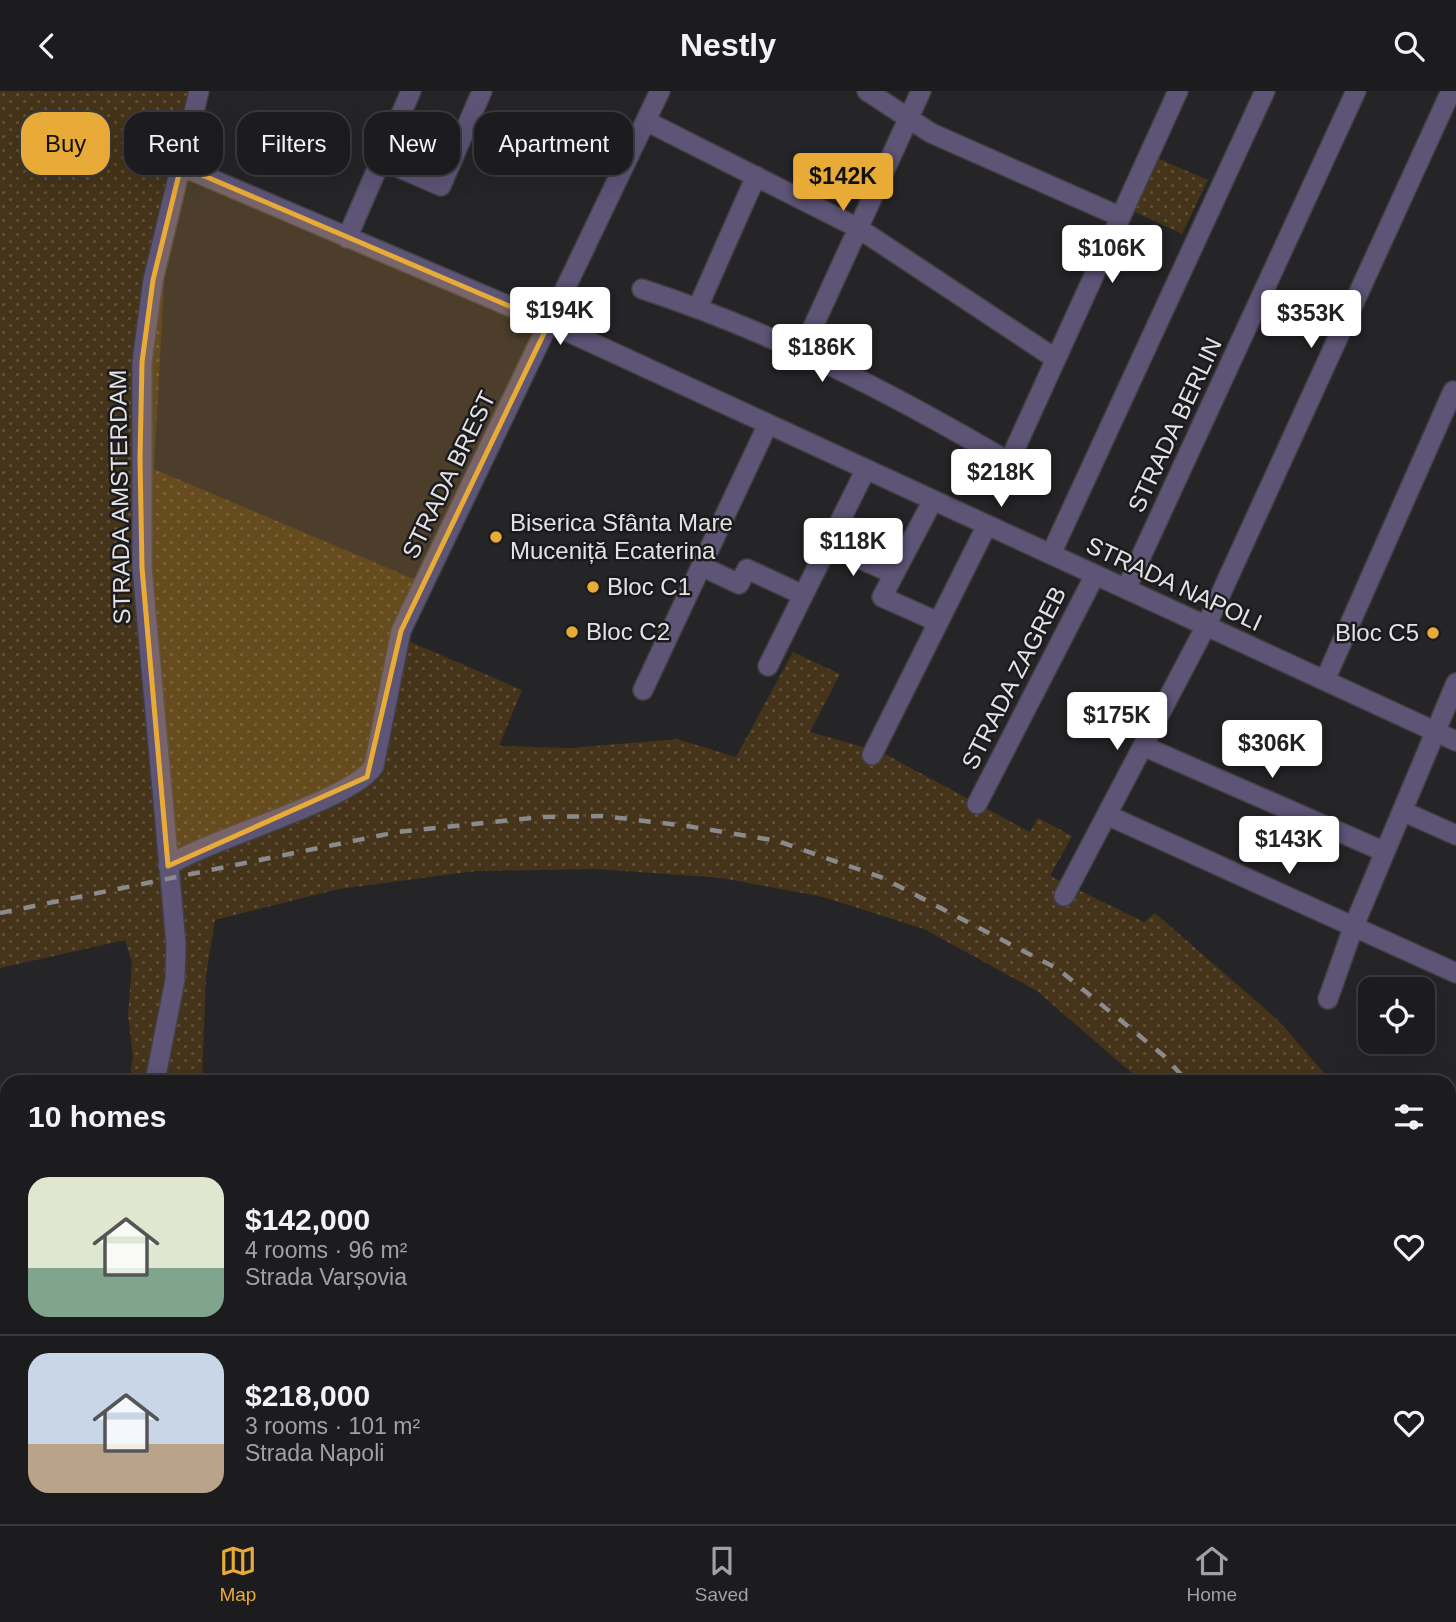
<!DOCTYPE html>
<meta charset="utf-8">
<style>
:root{--surface:#1c1b1d;--page:#29282a;--text:#f1f3f6;--muted:#a0a1a4;--line:#3a393b;--accent:#e9ab38}
body{margin:0;font-family:Helvetica,sans-serif;background:var(--page);color:var(--text);height:100vh;display:flex;flex-direction:column;font-size:26px;white-space:nowrap}
*{box-sizing:border-box;margin:0}
p{font-size:23px;color:var(--muted)}
.icon{flex:none;width:38px;height:38px;fill:none;stroke:currentColor;stroke-width:2;stroke-linecap:round;stroke-linejoin:round}
.map{position:relative;flex:1;overflow:hidden}
.panel{position:absolute;left:0px;top:984px;width:1456px;height:450px;display:flex;flex-direction:column;background:var(--surface);border-radius:21px 21px 0 0;box-shadow:0 7px 28px #0002,0 0 0 2px var(--line)}
.panel>*{flex:none}
.top-card{position:absolute;left:21px;top:21px;width:700px;height:63px;display:flex;gap:14px}
.controls{position:absolute;left:1358px;top:886px;display:grid;gap:14px}
.controls a{display:grid;place-items:center;width:77px;height:77px;border-radius:14px;background:var(--surface);box-shadow:0 7px 28px #0002,0 0 0 2px var(--line);font-size:35px}
.price{position:absolute;translate:-50% -60px;padding:0 16px;border-radius:7px;background:#fff;color:#222;font-size:23px;line-height:46px;filter:drop-shadow(0 2px 4px #0008)}
.price::after{content:'';position:absolute;left:50%;top:42px;width:21px;height:16px;margin-left:-10px;background:inherit;clip-path:polygon(0 0,100% 0,50% 100%)}
.price.on{background:var(--accent);color:#111}
ul{padding:0;list-style:none}
li{display:flex;align-items:center;gap:21px;height:175px;padding:0 28px}
li+li{border-top:2px solid var(--line)}
li span{display:grid;place-items:center;flex:none;width:196px;height:140px;border-radius:21px;color:#555}
li>.icon{margin-inline-start:auto}
span .icon{width:84px;height:84px;fill:#fffc;stroke-width:1}
li b{font-size:30px}
h2{display:flex;justify-content:space-between;align-items:center;height:84px;padding:0 28px;font-size:30px}
.tag{padding:0 24px;border-radius:21px;background:var(--surface);box-shadow:0 7px 28px #0002,0 0 0 2px var(--line);font-size:24px;line-height:63px}
.tag.on{background:var(--accent);color:#111}
header{display:flex;justify-content:space-between;align-items:center;height:91px;padding:0 28px;background:var(--surface);font-size:32px;font-weight:600}
.menu{display:flex;justify-content:space-around;align-items:center;height:98px;border-top:2px solid var(--line);background:var(--surface);font-size:19px;color:var(--muted)}
.menu a{display:grid;justify-items:center;gap:4px}
.menu .on{color:var(--accent)}
.map>svg:first-child{display:block}
.green{fill:url(#green-dots)}
.lines{fill:none;stroke-linecap:round;stroke-linejoin:round}
.stream{stroke:#6b542e;stroke-width:4.5}
.minor-casing{stroke:#403f41;stroke-width:22}
.minor{stroke:#5d5476;stroke-width:19}
.rail{stroke:#8b8a8d;stroke-width:4.5;stroke-dasharray:12 12;stroke-linecap:butt}
.marked{fill:#e9ab38;fill-opacity:0.2;stroke:#e9ab38;stroke-width:5;stroke-linejoin:round}
.poi-dot{fill:#e9ab38;stroke:#1b1b1d;stroke-width:2.5}
.labels{text-anchor:middle;stroke-width:5;stroke-linejoin:round;paint-order:stroke}
.street-label{font-size:24px;fill:#e3e2e4;stroke:#1b1b1d}
.poi-label{font-size:24px;fill:#e3e2e4;stroke:#1b1b1d;text-anchor:start}
</style>
<header><svg class="icon" aria-label="back" viewBox="0 0 24 24"><path d="M15 5l-7 7 7 7"/></svg>Nestly<svg class="icon" aria-label="search" viewBox="0 0 24 24"><circle cx="10" cy="10" r="6"/><path d="M15 15l6 6"/></svg></header>
<div class="map">
<svg width="1456" height="1433" viewBox="0 0 1456 1433">
<defs>
<pattern id="green-dots" width="8" height="8" patternUnits="userSpaceOnUse" patternTransform="scale(1.75)"><rect width="8" height="8" fill="#453419"/><path d="M2 2h.1M6 6h.1" fill="none" stroke="#60513a" stroke-width="1.8" stroke-linecap="round"/></pattern>
</defs>
<rect width="100%" height="100%" fill="#252427"/>
<!-- green -->
<path class="green" d="M0,0H190L170,83L154,378L416,489L390,542L522,599L499,655L571,657L677,648L736,666L793,561L840,583L810,641L881,661L1030,741L1038,727L1072,745L1050,785L1144,831L1155,822L1278,929L1331,990H1141L1037,900L924,838L823,806L722,787L596,778L476,780L339,798L215,829L206,884L202,990H129L133,966L128,924L132,872L125,849L0,877Z
M1155,66L1208,89L1182,143L1131,119Z
M1449,1129L1456,1138V1329L1449,1322Z
M7,1181V1426H162L169,1433H0V1190Z
M827,1426H856L866,1433H838Z"/>
<g class="lines">
<!-- stream -->
<path class="stream" d="M0,1306L7,1310
M154,1426L160,1433"/>
<!-- minor casing -->
<g class="minor-casing">
<path id="minor" d="M867,0L931,42L1121,126
M646,30L858,137L1056,268
M381,69L441,95L482,0
M181,75L549,232L1456,650
M347,147L411,0
M642,198C771,240 892,302 1009,371L1178,0
M698,216L756,85
M802,260L921,0
M933,409L882,506L938,531
M829,454L894,483
M1051,463L1265,0
M701,475L739,493L747,478L803,504
M1126,498L1356,0
M768,575L866,378
M1325,589L1453,300
M643,599L768,333
M1143,655L1385,761
M872,664L987,434
M977,713L1095,484
M1402,720L1456,744
M1107,724L1456,882
M168,775C210,747 354,709 374,675L401,540L660,0
M1064,805L1206,535L1451,0
M1328,908L1353,837L1456,592
M155,990L175,889L176,853L142,477V271L153,189L199,0
M1449,1172H1456
M1449,1213L1456,1210
M0,1257L7,1253"/>
</g>
<!-- minor -->
<use href="#minor" class="minor"/>
<!-- rail -->
<path class="rail" d="M0,822L397,741L542,726L603,725L687,735L778,750L883,787L1058,878L1163,964L1187,990
M1449,1283L1456,1291"/>
</g>
<!-- marked area -->
<path class="marked" d="M181,75L549,232L401,540L367,686L168,775L142,477L140,367L142,271L153,189Z"/>
<!-- markers -->
<g class="poi-dot">
<circle cx="496" cy="446" r="7"/>
<circle cx="593" cy="496" r="7"/>
<circle cx="572" cy="541" r="7"/>
<circle cx="1433" cy="542" r="7"/>
</g>
<g class="labels">
<!-- street labels -->
<g class="street-label">
<text transform="translate(1175 334) rotate(-65)" y="8">STRADA BERLIN</text>
<text transform="translate(449 384) rotate(-64)" y="8">STRADA BREST</text>
<text transform="translate(120 406) rotate(-91)" y="8">STRADA AMSTERDAM</text>
<text transform="translate(1174 493) rotate(25)" y="8">STRADA NAPOLI</text>
<text transform="translate(1014 587) rotate(-63)" y="8">STRADA ZAGREB</text>
</g>
<!-- poi labels -->
<g class="poi-label">
<text x="510" y="440">Biserica Sfânta Mare<tspan x="510" dy="28">Muceniță Ecaterina</tspan></text>
<text x="607" y="504">Bloc C1</text>
<text x="586" y="549">Bloc C2</text>
<text x="1419" y="550" text-anchor="end">Bloc C5</text>
</g>
</g>
</svg>
<div class="controls">
<a><svg class="icon" aria-label="locate" viewBox="0 0 24 24"><circle cx="12" cy="12" r="6"/><path d="M12 2v4M12 18v4M2 12h4M18 12h4"/></svg></a>
</div>
<b class="price on" style="left:843px;top:122px">$142K</b>
<b class="price" style="left:1112px;top:194px">$106K</b>
<b class="price" style="left:560px;top:256px">$194K</b>
<b class="price" style="left:1311px;top:259px">$353K</b>
<b class="price" style="left:822px;top:293px">$186K</b>
<b class="price" style="left:1001px;top:418px">$218K</b>
<b class="price" style="left:853px;top:487px">$118K</b>
<b class="price" style="left:1117px;top:661px">$175K</b>
<b class="price" style="left:1272px;top:689px">$306K</b>
<b class="price" style="left:1289px;top:785px">$143K</b>
<div class="top-card">
<a class="tag on">Buy</a>
<a class="tag">Rent</a>
<a class="tag">Filters</a>
<a class="tag">New</a>
<a class="tag">Apartment</a>
</div>
<section class="panel">
<h2>10 homes<svg class="icon" aria-label="filters" viewBox="0 0 24 24"><path d="M4 7h16M4 17h16"/><circle cx="9" cy="7" r="2"/><circle cx="15" cy="17" r="2"/></svg></h2>
<ul>
<li><span style="background:linear-gradient(#dfe7d0 65%,#7fa58c 0)"><svg class="icon" aria-label="home" viewBox="0 0 24 24"><path d="M3 11l9-7 9 7M6 9v11h12V9"/></svg></span><div><b>$142,000</b><p>4 rooms · 96 m²</p><p>Strada Varșovia</p></div><svg class="icon" aria-label="heart" viewBox="0 0 24 24"><path d="M12 20l-8-8c-3-5 5-10 8-4 3-6 11-1 8 4z"/></svg></li>
<li><span style="background:linear-gradient(#c9d6e8 65%,#b9a48a 0)"><svg class="icon" aria-label="home" viewBox="0 0 24 24"><path d="M3 11l9-7 9 7M6 9v11h12V9"/></svg></span><div><b>$218,000</b><p>3 rooms · 101 m²</p><p>Strada Napoli</p></div><svg class="icon" aria-label="heart" viewBox="0 0 24 24"><path d="M12 20l-8-8c-3-5 5-10 8-4 3-6 11-1 8 4z"/></svg></li>
</ul>
</section>
</div>
<nav class="menu">
<a class="on"><svg class="icon" aria-label="map" viewBox="0 0 24 24"><path d="M3 6l6-2 6 2 6-2v14l-6 2-6-2-6 2zM9 4v14M15 6v14"/></svg>Map</a>
<a><svg class="icon" aria-label="saved" viewBox="0 0 24 24"><path d="M7 4h10v16l-5-4-5 4z"/></svg>Saved</a>
<a><svg class="icon" aria-label="home" viewBox="0 0 24 24"><path d="M3 11l9-7 9 7M6 9v11h12V9"/></svg>Home</a>
</nav>
